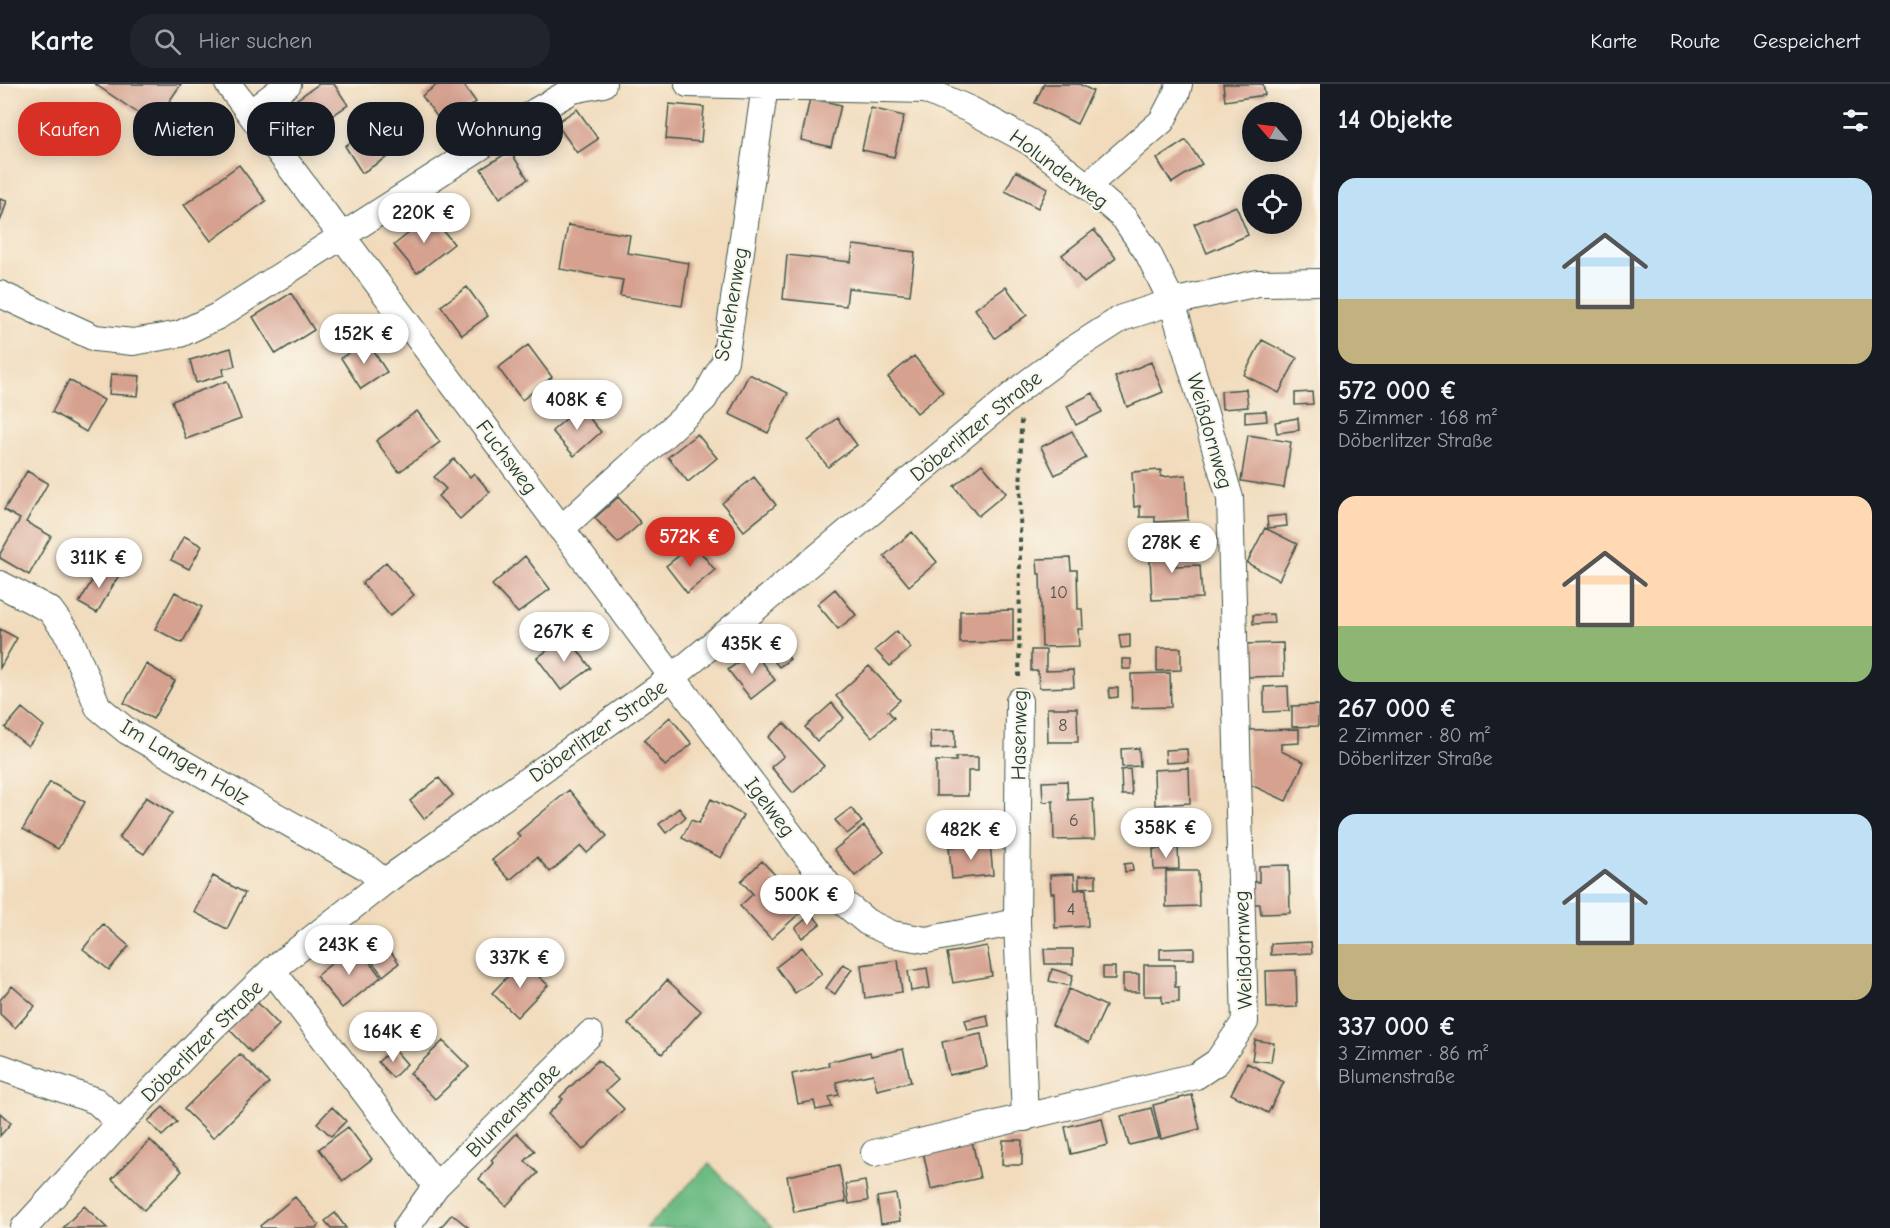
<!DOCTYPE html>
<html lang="de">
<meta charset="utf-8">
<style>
:root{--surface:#171b24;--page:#20242c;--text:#f1f3f6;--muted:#9ea1a6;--line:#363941;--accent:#d93025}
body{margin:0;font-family:"Comic Neue",sans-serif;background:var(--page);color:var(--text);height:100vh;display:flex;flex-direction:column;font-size:22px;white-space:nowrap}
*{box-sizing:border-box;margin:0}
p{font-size:20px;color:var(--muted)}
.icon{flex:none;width:33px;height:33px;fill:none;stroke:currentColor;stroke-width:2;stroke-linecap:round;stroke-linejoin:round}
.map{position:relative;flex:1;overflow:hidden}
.drawer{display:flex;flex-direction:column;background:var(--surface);width:570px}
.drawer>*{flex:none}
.top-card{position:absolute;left:18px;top:18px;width:570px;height:54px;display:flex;gap:12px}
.needle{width:39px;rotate:298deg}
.fabs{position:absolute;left:1242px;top:18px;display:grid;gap:12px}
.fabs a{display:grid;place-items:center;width:60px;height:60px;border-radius:50%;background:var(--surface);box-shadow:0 3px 15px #0003;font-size:30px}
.price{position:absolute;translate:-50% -51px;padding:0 14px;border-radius:21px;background:#fff;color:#222;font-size:20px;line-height:39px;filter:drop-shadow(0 2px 3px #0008)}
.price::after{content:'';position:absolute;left:50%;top:36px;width:18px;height:14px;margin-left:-9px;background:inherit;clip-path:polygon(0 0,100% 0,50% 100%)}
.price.active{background:var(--accent);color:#fff}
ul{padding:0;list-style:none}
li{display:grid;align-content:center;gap:12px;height:318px;padding:0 18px}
li span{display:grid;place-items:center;height:186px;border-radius:18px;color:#555}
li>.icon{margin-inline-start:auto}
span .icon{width:108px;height:108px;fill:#fffc;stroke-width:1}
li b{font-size:26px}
h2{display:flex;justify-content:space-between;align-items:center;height:72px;padding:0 18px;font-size:26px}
.tag{padding:0 21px;border-radius:24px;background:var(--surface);box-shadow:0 3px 15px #0003;font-size:21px;line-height:54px}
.tag.active{background:var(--accent);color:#fff}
header{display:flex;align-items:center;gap:36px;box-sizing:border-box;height:84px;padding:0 30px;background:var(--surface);border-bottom:2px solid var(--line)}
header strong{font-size:28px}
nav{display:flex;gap:33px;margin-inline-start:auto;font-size:21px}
.search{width:420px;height:54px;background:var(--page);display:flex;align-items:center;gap:15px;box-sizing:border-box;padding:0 21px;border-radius:24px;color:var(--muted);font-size:22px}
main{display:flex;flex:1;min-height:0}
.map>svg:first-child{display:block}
.forest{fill:#6dbb84;stroke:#467c5c;stroke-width:1.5}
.building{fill:#d6a18f}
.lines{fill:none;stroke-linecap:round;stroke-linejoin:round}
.minor-casing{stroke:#3e5548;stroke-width:28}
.path{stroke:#3e5548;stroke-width:4;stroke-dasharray:4.5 4.5;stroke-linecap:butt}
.minor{stroke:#fff;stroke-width:26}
.labels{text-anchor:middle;stroke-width:4.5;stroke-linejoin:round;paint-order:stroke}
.number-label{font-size:18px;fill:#4d564b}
.street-label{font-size:21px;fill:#1f3d34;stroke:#fbf7ec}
</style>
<header>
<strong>Karte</strong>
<div class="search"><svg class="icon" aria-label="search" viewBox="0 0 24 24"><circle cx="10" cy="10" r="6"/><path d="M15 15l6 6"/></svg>Hier suchen</div>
<nav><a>Karte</a><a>Route</a><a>Gespeichert</a></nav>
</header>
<main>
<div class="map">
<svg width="1320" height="1144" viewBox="0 0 1320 1144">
<rect width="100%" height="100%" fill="#fbf7ec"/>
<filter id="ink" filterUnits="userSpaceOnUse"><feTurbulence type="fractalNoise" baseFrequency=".0167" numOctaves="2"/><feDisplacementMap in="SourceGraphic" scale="12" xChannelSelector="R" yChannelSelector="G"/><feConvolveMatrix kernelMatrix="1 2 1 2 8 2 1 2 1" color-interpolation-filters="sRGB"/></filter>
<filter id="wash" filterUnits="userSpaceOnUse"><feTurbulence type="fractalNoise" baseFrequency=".008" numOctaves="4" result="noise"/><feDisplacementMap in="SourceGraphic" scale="24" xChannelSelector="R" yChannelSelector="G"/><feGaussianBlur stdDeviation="1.35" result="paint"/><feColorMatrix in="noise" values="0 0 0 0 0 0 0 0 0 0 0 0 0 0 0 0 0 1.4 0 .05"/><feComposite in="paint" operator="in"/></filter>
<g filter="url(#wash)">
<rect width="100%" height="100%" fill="#f1dbbc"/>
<!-- forest -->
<path class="forest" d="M709,1080L772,1144H646Z"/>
<g id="blocks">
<!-- building -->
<path class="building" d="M95,0H181L154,40Z
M319,0H334L348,21L311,46L293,18Z
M438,0H463L476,18L443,41L422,12Z
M1044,0H1079L1093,7L1077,40L1035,19Z
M1223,0H1263L1265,11L1225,17Z
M810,14L841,21L831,63L801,56Z
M669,20L704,23L701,58L666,55Z
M871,24L904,32L894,73L862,66Z
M577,25L598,55L577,69L556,39Z
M376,42L394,69L362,89L345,62Z
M1186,56L1202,80L1172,99L1157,75Z
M510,67L528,95L500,114L481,85Z
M239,81L266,117L211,157L184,121Z
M1016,87L1048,104L1038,124L1005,107Z
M0,115L7,117L0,138Z
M1236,122L1248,151L1207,169L1194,140Z
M431,131L454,160L417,189L394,161Z
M568,141L630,151L627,169L689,179L682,222L620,212L623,196L560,185Z
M1094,146L1116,174L1084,199L1062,171Z
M853,161L915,168L910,211L848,204L846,222L783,215L787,171L851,178Z
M467,203L488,232L462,251L441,222Z
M1006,203L1027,231L995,254L975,225Z
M291,209L314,246L276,270L253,233Z
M1262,256L1297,274L1279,309L1244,291Z
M367,257L387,288L361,305L341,274Z
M528,261L552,293L522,316L498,284Z
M231,264L235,282L223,285L224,291L196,299L190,276Z
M914,272L943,308L917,329L888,293Z
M1151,278L1163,308L1127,323L1115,293Z
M111,290L140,292L138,312L109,310Z
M749,290L788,309L768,349L729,330Z
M69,296L104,316L86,348L52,328Z
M227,297L241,335L186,355L172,317Z
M1246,305L1248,323L1222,325L1221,307Z
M1312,308L1313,320L1295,321V309Z
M1093,309L1102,328L1076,341L1067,322Z
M580,323L601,348L574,372L552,347Z
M417,327L440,358L399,388L376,357Z
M1266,327L1267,337L1245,339V328Z
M837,334L857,361L828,383L808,357Z
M1298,334L1299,346L1277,349L1275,338Z
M1072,347L1086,374L1055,391L1041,363Z
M697,350L717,374L688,398L668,373Z
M1248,351L1291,358L1284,404L1241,397Z
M454,375L470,393L474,389L490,408L460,435L438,412L446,405L434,393Z
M982,380L1006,409L978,432L954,402Z
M1161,386V393L1186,391L1188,436L1155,438V433H1140V422L1134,423L1132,388Z
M27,387L48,399L26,438L51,452L29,491L0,474V470L20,435L4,426Z
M754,393L776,421L744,447L722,419Z
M618,413L641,439L618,459L595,434Z
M1286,431L1287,442L1268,444L1267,433Z
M1265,444L1297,460L1279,496L1247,479Z
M912,448L937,478L909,502L884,472Z
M184,452L202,462L189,485L171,476Z
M1174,455L1175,482L1200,481L1202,514L1152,516L1149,456Z
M694,460L715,486L687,509L666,482Z
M525,472L550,505L518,529L492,501Z
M1070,474L1071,486H1077L1078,525H1082L1083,545H1078L1079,562L1042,563L1040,490H1038L1037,475Z
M386,478L414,511L390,532L362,499Z
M101,481L119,491L97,529L79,519Z
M835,505L856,531L838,545L817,520Z
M175,508L202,523L182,559L155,545Z
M1013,526V558L960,559V527Z
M1273,530L1274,539L1253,540V531Z
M0,545L17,554L0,584Z
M897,547L911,564L890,582L875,566Z
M1130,550V563L1121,564L1119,551Z
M567,552L591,584L561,606L537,574Z
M775,557L790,575L779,583L764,565Z
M1283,559L1284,592L1247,593L1246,560Z
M1157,564H1181V586L1157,587Z
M1031,566H1046V587L1073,586L1074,603L1039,604L1038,587H1031Z
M753,567L775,596L751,615L728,586Z
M1122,575H1131V585H1122Z
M146,580L175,597L153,635L124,619Z
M869,582L900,616L888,627L894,634L872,653L836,612Z
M1170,589L1171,623L1132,624L1131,590Z
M1288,602L1289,627L1264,628V603Z
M1109,604H1118V613L1110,614Z
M832,619L844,634L817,657L805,643Z
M1318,621V642L1292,643V622Z
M22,624L44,642L28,662L5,644Z
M1047,624H1077L1078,658H1048Z
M670,633L692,660L665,682L644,656Z
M784,639L824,682L793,709L771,683L784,672L768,653Z
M1299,645V659L1281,660V667L1304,678L1286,717L1249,700L1247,646Z
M955,646V664L931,665L930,647Z
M1139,664L1140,682L1122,683L1121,665Z
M1187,665L1188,678L1166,679L1165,666Z
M956,673H978V687H968V712H936V677H956Z
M1189,684L1190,719L1155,721L1154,686Z
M1130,685L1132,711H1122L1121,686Z
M439,694L453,711L424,735L410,717Z
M1067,697L1068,716L1093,715L1095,755L1054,756L1053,717L1043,718L1042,698Z
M50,698L85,718L58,765L23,745Z
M569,706L607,752L587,769L581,762L550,788L537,773L510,796L492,776L520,753L517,749Z
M146,713L172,729L144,770L119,754Z
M711,715L743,731L721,774L682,754L691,736L699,739Z
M679,724L686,733L666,749L659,740Z
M851,724L862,738L847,750L835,736Z
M977,734L979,758L945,761L943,737Z
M864,742L884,768L855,792L834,766Z
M990,759L993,791L952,795L949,763Z
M1178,764L1179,785L1154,786L1153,765Z
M762,777L777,793L773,797L801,828L771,855L740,822L753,810L741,797Z
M1132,779L1133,787L1125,788L1124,780Z
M1289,781L1290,829L1261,830L1260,820H1252L1251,798H1259V782Z
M1166,787H1198L1199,822L1166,823Z
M1074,790L1075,806L1086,805L1088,842L1055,844L1054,809H1051L1050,791Z
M1096,791V803L1079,804V792Z
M213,792L245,809L227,845L194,828Z
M812,830L820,840L802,854L795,844Z
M103,840L129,862L109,886L83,865Z
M378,850L399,879L383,892L361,863Z
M1311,858L1312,869L1271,871V860Z
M356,860L381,893L342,924L316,892Z
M987,862L992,892L953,899L947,869Z
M802,863L822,890L795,909L776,883Z
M1194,864V875H1160V865Z
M1044,865H1073V880H1045Z
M898,876L902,908L865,914L861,881Z
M522,877L548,901L517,933L492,909Z
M843,880L852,885L835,910L826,904Z
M1144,881H1175V903H1179V918L1162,919V912H1144Z
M1103,883H1115V895H1103Z
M927,884L930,904L911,907L908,887Z
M1052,885L1073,891L1070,902L1049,897Z
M1296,886L1297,923L1267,924L1266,887Z
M1123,890H1139V908H1123Z
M667,896L701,927L662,970L628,940Z
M12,902L35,922L15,944L0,930V916Z
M1069,905L1106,922L1089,959L1052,941Z
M257,918L279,941L251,968L228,944Z
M987,931L989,942L968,946L965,936Z
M981,950L987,983L949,991L942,958Z
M1255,956L1274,959L1271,978L1252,976Z
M443,957L469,983L435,1015L410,989Z
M393,964L407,980L393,994L378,978Z
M903,965L911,998L877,1006L873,990L836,998L839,1011L829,1013L832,1023L816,1026L814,1017L798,1020L792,990L829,982L828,978L870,968L871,972Z
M240,970L269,999L213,1054L184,1025Z
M598,976L618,996L606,1007L624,1025L583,1066L548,1030L563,1015L560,1013Z
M1247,979L1284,998L1268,1029L1231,1010Z
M1192,1011L1200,1045L1161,1055L1153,1021Z
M163,1023L177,1038L162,1052L148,1037Z
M332,1023L346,1037L331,1052L317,1039Z
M1151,1024L1159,1054L1129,1061L1121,1032Z
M0,1029L11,1039L0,1052Z
M1102,1034L1108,1061L1071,1070L1065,1043Z
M348,1043L372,1075L343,1097L319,1065Z
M517,1049L535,1067L525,1077L538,1089L506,1122L479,1095L493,1079L491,1076Z
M150,1056L182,1087L144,1126L112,1095Z
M1003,1056H1022V1081H1002Z
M972,1057L980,1094L931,1105L923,1067Z
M839,1081L846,1118L794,1128L787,1092Z
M865,1097L868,1117L849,1120L846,1100Z
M896,1110L900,1137L881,1140L877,1113Z
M295,1113L319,1141L316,1144H261L260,1142Z
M84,1122L107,1144H63Z
M335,1129L346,1144H331L325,1137Z
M452,1130L469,1144H440Z"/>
</g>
</g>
<g filter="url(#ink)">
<use href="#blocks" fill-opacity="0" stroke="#3e5548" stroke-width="1.5"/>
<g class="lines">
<!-- minor casing -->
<g class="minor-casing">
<path id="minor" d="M228,0L838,814L867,838L892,850L926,856L1017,838
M688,0L925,6L971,26L1030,58L1087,102L1124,134L1148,169L1172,218L1230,414L1245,938L1217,978L1196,992L874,1069
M250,29L288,0
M1087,102L1162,37L1177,8L1179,0
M0,210L95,254L133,258L180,250L218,232L536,27L573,6L603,0
M561,445L704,315L725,277L765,2
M0,500L50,526L69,552L98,623L127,647L366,783L384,798
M1019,617L1017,838L1025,1034
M272,886L436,1102
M0,983L96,1017L120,1039
M24,1144L120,1039L209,947L272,886L384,798L673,593L1022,303L1069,268L1122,234L1172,218L1258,199L1320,198
M406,1144L436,1102L590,950"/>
</g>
<!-- path -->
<path class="path" d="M1019,593L1021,334"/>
<!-- minor -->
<use href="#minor" class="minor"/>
</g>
</g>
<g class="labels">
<!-- number labels -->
<g class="number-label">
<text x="1059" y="514">10</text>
<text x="1063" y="647">8</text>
<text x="1074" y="742">6</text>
<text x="1071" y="831">4</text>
</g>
<!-- street labels -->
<g class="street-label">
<text transform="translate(1059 85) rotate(37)" y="7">Holunderweg</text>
<text transform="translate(731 220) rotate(-80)" y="7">Schlehenweg</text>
<text transform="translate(976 342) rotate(-39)" y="7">Döberlitzer Straße</text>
<text transform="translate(1210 347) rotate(74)" y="7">Weißdornweg</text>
<text transform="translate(507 373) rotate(53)" y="7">Fuchsweg</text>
<text transform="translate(598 647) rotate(-35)" y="7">Döberlitzer Straße</text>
<text transform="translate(1019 651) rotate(-89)" y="7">Hasenweg</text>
<text transform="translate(185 678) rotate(31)" y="7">Im Langen Holz</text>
<text transform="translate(770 723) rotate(53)" y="7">Igelweg</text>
<text transform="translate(1243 866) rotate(-92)" y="7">Weißdornweg</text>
<text transform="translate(202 957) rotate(-45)" y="7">Döberlitzer Straße</text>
<text transform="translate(513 1026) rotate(-45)" y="7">Blumenstraße</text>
</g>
</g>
</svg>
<div class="fabs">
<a><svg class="needle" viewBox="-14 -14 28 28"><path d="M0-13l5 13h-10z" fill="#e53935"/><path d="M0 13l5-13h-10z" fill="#9ea1a6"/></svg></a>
<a><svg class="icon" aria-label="locate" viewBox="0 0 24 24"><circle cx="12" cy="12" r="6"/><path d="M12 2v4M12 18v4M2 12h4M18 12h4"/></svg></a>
</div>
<b class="price" style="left:424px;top:160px">220K €</b>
<b class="price" style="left:364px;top:281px">152K €</b>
<b class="price" style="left:577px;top:347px">408K €</b>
<b class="price active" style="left:690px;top:484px">572K €</b>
<b class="price" style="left:1172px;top:490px">278K €</b>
<b class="price" style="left:99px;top:505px">311K €</b>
<b class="price" style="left:564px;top:579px">267K €</b>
<b class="price" style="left:752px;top:591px">435K €</b>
<b class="price" style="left:1166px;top:775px">358K €</b>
<b class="price" style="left:971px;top:777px">482K €</b>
<b class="price" style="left:807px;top:842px">500K €</b>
<b class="price" style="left:349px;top:892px">243K €</b>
<b class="price" style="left:520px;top:905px">337K €</b>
<b class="price" style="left:393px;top:979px">164K €</b>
<div class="top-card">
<a class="tag active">Kaufen</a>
<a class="tag">Mieten</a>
<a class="tag">Filter</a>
<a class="tag">Neu</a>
<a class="tag">Wohnung</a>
</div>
</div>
<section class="drawer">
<h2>14 Objekte<svg class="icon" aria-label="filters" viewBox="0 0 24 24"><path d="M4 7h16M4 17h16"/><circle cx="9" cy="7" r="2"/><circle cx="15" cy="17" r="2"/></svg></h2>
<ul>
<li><span style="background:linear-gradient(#bfe0f5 65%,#c2b280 0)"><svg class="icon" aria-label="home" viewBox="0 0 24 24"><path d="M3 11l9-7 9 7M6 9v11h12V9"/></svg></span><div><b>572 000 €</b><p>5 Zimmer · 168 m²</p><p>Döberlitzer Straße</p></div></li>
<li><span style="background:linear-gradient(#ffd9b3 70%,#8fb573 0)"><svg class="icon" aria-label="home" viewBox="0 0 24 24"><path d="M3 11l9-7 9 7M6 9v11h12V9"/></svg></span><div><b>267 000 €</b><p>2 Zimmer · 80 m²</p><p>Döberlitzer Straße</p></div></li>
<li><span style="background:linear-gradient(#bfe0f5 70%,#c2b280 0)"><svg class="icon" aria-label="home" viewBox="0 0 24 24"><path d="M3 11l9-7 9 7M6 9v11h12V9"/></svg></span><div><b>337 000 €</b><p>3 Zimmer · 86 m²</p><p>Blumenstraße</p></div></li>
</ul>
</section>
</main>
